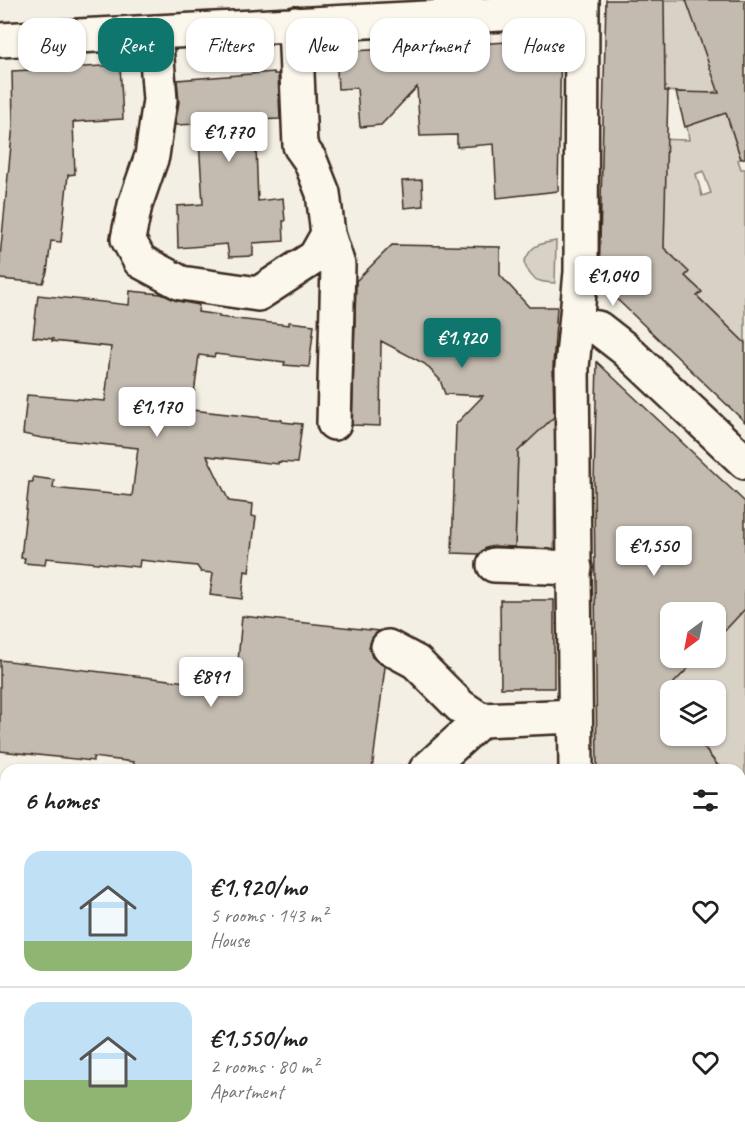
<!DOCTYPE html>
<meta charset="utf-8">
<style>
:root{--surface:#fff;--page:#f6f6f6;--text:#222;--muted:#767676;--line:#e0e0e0;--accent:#0f766e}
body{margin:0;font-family:Caveat,sans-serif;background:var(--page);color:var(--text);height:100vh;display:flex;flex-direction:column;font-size:22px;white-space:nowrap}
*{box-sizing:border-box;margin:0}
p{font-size:20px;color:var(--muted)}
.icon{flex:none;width:33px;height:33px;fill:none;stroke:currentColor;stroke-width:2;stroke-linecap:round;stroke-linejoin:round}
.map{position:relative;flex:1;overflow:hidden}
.side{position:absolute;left:0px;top:764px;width:746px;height:386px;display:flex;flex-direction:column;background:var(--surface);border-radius:18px 18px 0 0;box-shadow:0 2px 4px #0004}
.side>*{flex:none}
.guide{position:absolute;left:18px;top:18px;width:710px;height:54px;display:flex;gap:12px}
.needle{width:39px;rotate:212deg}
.tools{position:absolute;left:660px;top:602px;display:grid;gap:12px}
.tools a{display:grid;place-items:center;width:66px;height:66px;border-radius:12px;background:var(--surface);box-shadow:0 2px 4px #0004;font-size:30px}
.price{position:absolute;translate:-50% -51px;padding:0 14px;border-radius:6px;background:#fff;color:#222;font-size:20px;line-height:39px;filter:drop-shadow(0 2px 3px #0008)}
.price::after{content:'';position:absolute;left:50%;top:36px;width:18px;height:14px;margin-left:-9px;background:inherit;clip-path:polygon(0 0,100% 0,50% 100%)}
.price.current{background:var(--accent);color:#fff}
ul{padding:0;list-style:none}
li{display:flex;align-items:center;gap:18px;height:150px;padding:0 24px}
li+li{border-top:2px solid var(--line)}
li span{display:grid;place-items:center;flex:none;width:168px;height:120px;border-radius:18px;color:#555}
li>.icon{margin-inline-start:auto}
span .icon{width:72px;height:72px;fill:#fffc;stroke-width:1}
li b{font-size:26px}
h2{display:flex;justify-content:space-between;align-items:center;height:72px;padding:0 24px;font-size:26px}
.tag{padding:0 21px;border-radius:18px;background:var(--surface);box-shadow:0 2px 4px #0004;font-size:21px;line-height:54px}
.tag.current{background:var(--accent);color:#fff}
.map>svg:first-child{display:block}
.green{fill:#d8d1c6;stroke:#8a7e72;stroke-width:1.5;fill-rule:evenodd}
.building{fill:#c3bbb0;stroke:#3b2a1e;stroke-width:1.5}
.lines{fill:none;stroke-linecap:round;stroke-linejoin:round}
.minor-casing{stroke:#3b2a1e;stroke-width:38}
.minor{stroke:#fbf7ec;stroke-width:33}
</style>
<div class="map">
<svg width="745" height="1148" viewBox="0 0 745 1148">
<rect width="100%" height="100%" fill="#f3efe4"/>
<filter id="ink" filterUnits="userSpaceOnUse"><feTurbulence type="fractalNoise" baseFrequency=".0167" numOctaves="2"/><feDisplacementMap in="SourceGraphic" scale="12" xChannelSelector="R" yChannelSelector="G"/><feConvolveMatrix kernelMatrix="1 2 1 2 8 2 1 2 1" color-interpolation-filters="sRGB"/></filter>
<g filter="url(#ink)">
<!-- green -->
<path class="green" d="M662,0H691L706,56L717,53L719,90L683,102L682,92L643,90L665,66Z
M722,101L741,158L738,160L741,169H745V343L697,296L701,291L685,276L688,272L671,261L674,257L664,248L651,139L689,140L687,126ZM703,171L711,193L702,196L696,174Z
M556,241L555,283C537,282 532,281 524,263C531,245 537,244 556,241Z
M555,415L554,551L515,549L518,451Z
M649,590L745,595V782L740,779V770L725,769L718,765L694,735H716V690H670V735L699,762L646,716L667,689L699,657H716V640L727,627L716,616V612H670V628L665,623Z
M742,796H745V1015L740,1014V846Z"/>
<!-- building -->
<path class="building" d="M606,0H664L665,91H668L664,248L689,272L685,276L702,292L697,296L745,343V422L599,282Z
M686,0H745V158L741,159L726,113L685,127L676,92L719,93Z
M561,39L558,191L497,198L494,144L457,147V135L420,136L417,87L381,125L360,127L357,88L338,89L336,52Z
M120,65L123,119L73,122L75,174L68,175L61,242L51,241L47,272L43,283L0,279V257L13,125L12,71Z
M274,72V74H278L280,119L255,120L258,201L283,198L285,221H283L284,241L253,243V256L229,257L227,244L178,248L177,206L203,204L198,124L175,125L179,102L177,80Z
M422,180L423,206L404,208L402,181Z
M392,245L500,247V275L529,307H557L553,367L554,417L518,451L515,547L494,546L486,548L480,554L452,553L456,424L483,396L445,394L440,380L425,364L381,341L380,426L352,425L356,281Z
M130,291L161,294L178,301L199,305L198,312L219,315V317L289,325V322L314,325L309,367L284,365L285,362L215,354L214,357L199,355L192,410L282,420V422L302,424L297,463L278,462V464L207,456L229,501L253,504L252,516L256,517L249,572L245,571L242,599L210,595L213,573L201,572L197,566L140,560L139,567L46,558L45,565L24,563L25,558H21L29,482H33V477L54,480L53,488L132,496L138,448L42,438L23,434L27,395L105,401L111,347L52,341L53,339L33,337L38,295L129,305Z
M597,362L745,502V609L716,640V612H670V657H699L667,690L670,699V735H694L721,770H597L594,482Z
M500,600H554V688H501Z
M242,616L380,631L372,638L369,647L372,657L385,667L372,770H133L134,762L93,757V761L0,751V660L195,683L236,684Z"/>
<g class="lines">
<!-- minor casing -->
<g class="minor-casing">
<path id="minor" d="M295,24L300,146L310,160L323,193L328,234L338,265L334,423
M155,32L160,100L152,156L135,205L128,239L140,261L181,283L258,294L315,257L328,234
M0,40L582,10
M576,325L598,328L625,349L745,462
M494,565L575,568
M388,647L416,662L460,706L481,720L575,716
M426,770L481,720
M576,770L572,367L581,272L582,0
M740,1087H745
M578,1143V1148
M131,1148L140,1143"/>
</g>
<!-- minor -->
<use href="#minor" class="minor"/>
</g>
</g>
</svg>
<div class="tools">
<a><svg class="needle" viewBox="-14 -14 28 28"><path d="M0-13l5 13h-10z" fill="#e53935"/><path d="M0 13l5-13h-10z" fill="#767676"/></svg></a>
<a><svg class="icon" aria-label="layers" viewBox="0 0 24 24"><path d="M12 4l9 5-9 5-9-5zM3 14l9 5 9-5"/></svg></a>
</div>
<b class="price" style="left:229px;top:163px">€1,770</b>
<b class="price" style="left:613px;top:307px">€1,040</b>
<b class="price current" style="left:462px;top:369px">€1,920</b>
<b class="price" style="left:157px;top:438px">€1,170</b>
<b class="price" style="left:654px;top:577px">€1,550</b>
<b class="price" style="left:211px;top:708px">€891</b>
<div class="guide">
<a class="tag">Buy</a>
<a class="tag current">Rent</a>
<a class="tag">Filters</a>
<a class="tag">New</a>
<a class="tag">Apartment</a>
<a class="tag">House</a>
</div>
<section class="side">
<h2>6 homes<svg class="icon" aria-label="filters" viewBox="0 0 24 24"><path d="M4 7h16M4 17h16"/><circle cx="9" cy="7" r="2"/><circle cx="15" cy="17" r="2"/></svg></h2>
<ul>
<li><span style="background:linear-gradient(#bfe0f5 75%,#8fb573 0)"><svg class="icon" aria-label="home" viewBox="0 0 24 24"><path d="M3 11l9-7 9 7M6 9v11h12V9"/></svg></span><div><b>€1,920/mo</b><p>5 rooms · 143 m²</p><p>House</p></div><svg class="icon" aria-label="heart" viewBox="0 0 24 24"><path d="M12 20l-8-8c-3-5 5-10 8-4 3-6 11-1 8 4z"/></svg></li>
<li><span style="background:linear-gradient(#bfe0f5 65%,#8fb573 0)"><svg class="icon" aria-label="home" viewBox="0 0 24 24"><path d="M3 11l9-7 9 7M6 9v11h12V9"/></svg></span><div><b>€1,550/mo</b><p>2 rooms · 80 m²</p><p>Apartment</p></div><svg class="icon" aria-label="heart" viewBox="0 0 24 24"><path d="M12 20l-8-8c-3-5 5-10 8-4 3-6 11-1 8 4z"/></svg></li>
</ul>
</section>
</div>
